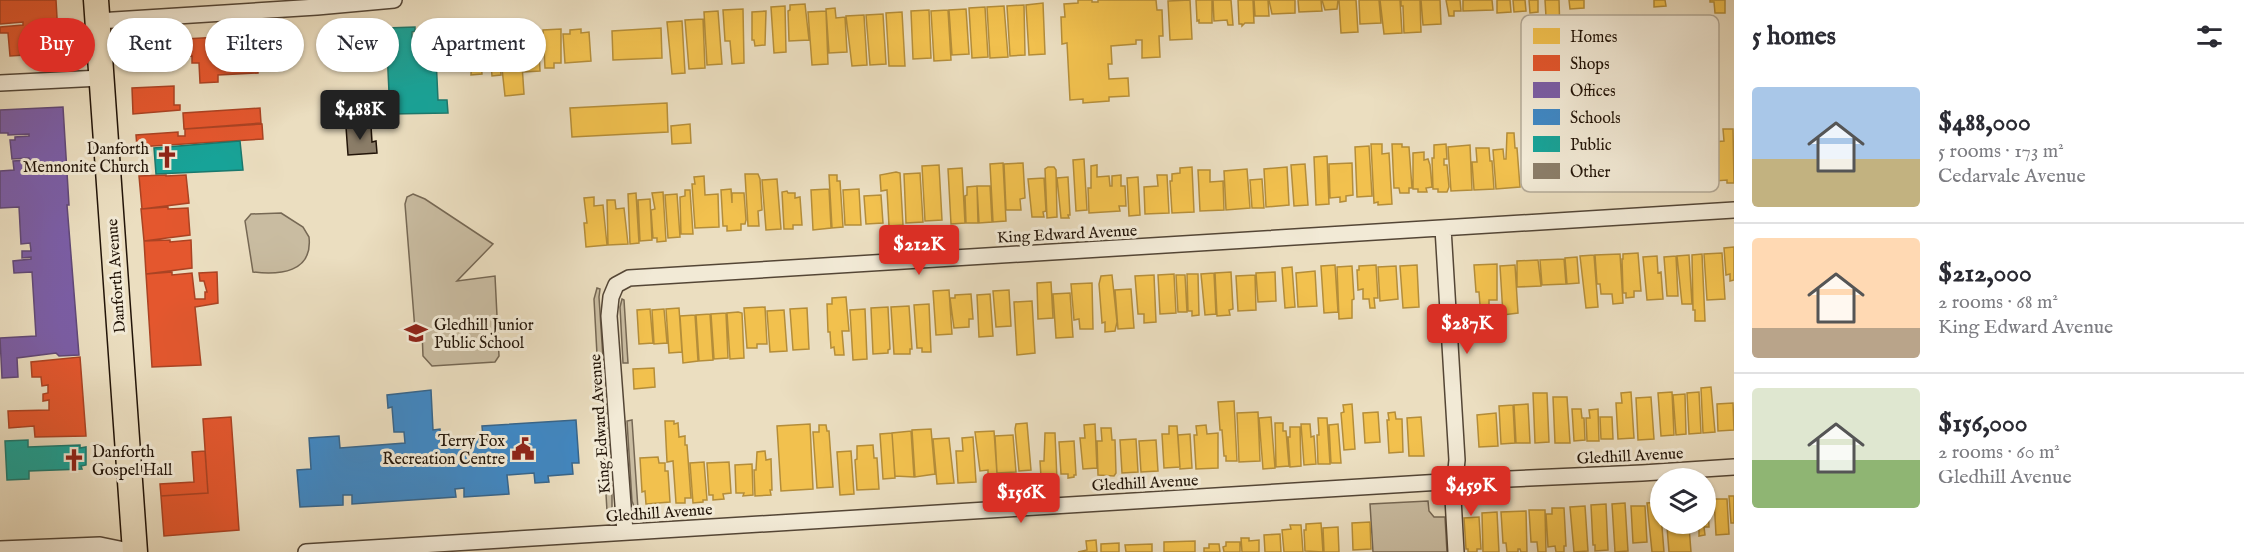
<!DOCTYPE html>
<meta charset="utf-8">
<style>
:root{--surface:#fff;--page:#f7f7f7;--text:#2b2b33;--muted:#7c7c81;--line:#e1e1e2;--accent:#d93025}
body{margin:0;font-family:"IM FELL English",serif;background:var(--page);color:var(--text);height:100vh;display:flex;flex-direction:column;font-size:22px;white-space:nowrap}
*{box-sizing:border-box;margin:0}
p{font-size:20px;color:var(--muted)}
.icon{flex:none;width:33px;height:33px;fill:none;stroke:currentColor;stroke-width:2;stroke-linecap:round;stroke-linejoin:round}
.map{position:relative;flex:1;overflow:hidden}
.side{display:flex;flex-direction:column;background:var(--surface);width:510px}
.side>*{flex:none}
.guide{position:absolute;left:18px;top:18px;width:570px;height:54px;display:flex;gap:12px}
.tools{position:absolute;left:1650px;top:468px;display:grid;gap:12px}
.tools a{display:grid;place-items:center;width:66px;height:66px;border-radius:50%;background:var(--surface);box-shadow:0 2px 4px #0004;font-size:30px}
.price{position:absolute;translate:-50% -51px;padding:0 14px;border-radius:6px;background:var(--accent);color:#fff;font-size:20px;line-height:39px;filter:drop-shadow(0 2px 3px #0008)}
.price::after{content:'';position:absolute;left:50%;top:36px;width:18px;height:14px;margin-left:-9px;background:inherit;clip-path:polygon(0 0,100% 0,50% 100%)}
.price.current{background:#222;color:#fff}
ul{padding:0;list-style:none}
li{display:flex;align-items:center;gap:18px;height:150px;padding:0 18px}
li+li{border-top:2px solid var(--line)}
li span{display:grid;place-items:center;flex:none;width:168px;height:120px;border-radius:6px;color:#555}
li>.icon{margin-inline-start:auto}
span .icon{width:72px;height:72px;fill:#fffc;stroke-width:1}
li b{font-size:26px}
h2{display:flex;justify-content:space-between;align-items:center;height:72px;padding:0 18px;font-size:26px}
.tag{padding:0 21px;border-radius:27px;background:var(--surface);box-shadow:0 2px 4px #0004;font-size:21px;line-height:54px}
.tag.current{background:var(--accent);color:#fff}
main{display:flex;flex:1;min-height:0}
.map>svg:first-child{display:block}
.green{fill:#c9bca1;stroke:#766854;stroke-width:1.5}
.homes{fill:#f2c14e;stroke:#b48d39;stroke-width:1.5}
.shops{fill:#e4572e;stroke:#aa4323;stroke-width:1.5}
.offices{fill:#7b5ea7;stroke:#604877;stroke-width:1.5}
.schools{fill:#3f88c5;stroke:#36658c;stroke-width:1.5}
.public{fill:#17a398;stroke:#1a786d;stroke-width:1.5}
.building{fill:#8b7d68;stroke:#221408;stroke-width:1.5}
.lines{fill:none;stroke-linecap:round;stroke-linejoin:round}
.street-casing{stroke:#544636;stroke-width:18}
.primary-casing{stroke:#221408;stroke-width:27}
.street{stroke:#f2ead6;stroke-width:15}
.primary{stroke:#ebdec0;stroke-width:24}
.labels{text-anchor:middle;stroke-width:6;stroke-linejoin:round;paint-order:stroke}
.poi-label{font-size:16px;fill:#221408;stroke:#f2ead6;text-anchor:end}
.street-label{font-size:16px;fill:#221408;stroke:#f2ead6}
.key{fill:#f2ead6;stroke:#b4aa98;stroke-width:1.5}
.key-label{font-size:16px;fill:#221408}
</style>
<main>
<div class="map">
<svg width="1734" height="552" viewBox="0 0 1734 552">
<rect width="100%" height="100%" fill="#ebdec0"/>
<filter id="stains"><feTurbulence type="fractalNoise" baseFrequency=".00333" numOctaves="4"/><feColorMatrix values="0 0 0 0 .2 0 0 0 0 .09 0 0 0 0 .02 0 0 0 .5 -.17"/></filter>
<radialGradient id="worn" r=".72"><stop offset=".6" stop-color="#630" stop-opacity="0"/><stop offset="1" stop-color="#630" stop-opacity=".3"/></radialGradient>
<!-- green -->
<path class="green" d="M413,194L425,199L493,244L457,281L495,276L499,356L495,362L432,366L423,356L422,331L415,330L405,204L407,197Z
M281,213L303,227L309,237C313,273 279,275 253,272L245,221L251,214Z
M597,288L600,289L599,297L604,374L598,373L594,299Z
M622,299L624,300L628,363H623L620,307Z
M605,390L612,496V507L609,512L607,511L600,391Z
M632,420L638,509H635L632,501L627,421Z
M1428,501L1429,511L1434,517H1445L1447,552H1373L1370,504Z"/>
<!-- homes -->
<path class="homes" d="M1078,0H1092V2H1098V0H1156L1157,10H1162L1163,36H1159L1160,57L1142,58V40H1136V44L1111,46L1112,64H1108L1109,79L1128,78L1129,96L1109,97V101L1083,103V99L1070,100L1067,43L1062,44L1061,17H1065L1064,4L1078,3Z
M1190,0L1192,39L1170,40L1168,1Z
M1196,0H1212V23H1199V20L1197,21Z
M1213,0H1231L1233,25H1228L1227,20L1214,21Z
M1238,0H1253L1254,23H1245L1242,26V24H1239Z
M1254,0H1268L1269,16H1255Z
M1269,0H1295V13L1272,14Z
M1298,0H1321L1322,11L1299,12Z
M1322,0H1338L1337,9L1325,10Z
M1339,0H1356L1358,32L1341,33Z
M1359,0H1379L1381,23L1360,24Z
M1380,0H1400L1402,33L1384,34Z
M1401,0H1420L1421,32L1404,33L1403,6H1401Z
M1421,0H1440L1441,24L1423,25Z
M1446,0H1460L1461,11H1454V16H1449Z
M1463,0H1492L1493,10L1463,11Z
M1497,0H1510L1511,12L1497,13Z
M1513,0H1525L1526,11L1514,12Z
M1529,0H1538V12L1530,13Z
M1545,0H1559L1560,33L1547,34Z
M1569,0H1584V8L1570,9Z
M1654,0H1665L1666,6L1654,7Z
M1710,0H1725V13H1715L1714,2H1710Z
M1043,3L1045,54L1029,55L1026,5Z
M805,4L809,40L789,41L788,11L790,10V5Z
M1024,5L1025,55L1010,56L1007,6Z
M785,6L786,52L774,53L771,7Z
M1004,6L1008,57L990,58L987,7Z
M985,7L988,57L972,58L969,8Z
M835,8L836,18L845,17L847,52L829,53L826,9Z
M743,9L744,63L732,64L730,41H725L723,10Z
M966,9L969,54L952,55L949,10Z
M929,10L931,58L913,59L911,11Z
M948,10L951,60L934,61L931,11Z
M718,11L722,64L707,65L704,12Z
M766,11L765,45L755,46L754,40H752V12Z
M826,11L828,64L812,65L808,12Z
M902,12L905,66H889L886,13Z
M883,14L886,64L870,65L866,15Z
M864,15L867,65L852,66L846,16Z
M703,19L705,68L689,69L685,20Z
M682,21L685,73L672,74L667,22Z
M497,25L501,75L492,76L491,65H488L485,26Z
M464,27L466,53H463L464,70L455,71L454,65H446L445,54H441L440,29Z
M538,28L540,71L524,72L522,29Z
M661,28L662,58L613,60L612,31Z
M561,29V63H554V68H545L543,30Z
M581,29V33L589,32L591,61L565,63L563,34H570V30Z
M479,31L482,74L471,75L472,53H467L466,32Z
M516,48L521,50L524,94L505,96L500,50Z
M667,103L668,132L572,137L570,108Z
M690,124L691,143L672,144L671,126Z
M1723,129H1733L1734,183H1727V180L1715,181L1713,142L1724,141Z
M1507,133H1514L1515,148H1517L1520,187L1496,189L1493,150L1503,149L1504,159H1506Z
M1371,144H1382V154L1389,153L1392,204L1378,205V202L1374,203Z
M1392,144H1402V147H1409L1412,188H1409V193H1400L1399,188H1394Z
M1446,144L1447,159H1444V165H1447L1449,187L1447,192H1438V189H1433L1432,158H1434V145Z
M1470,145L1472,190L1451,191L1448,147Z
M1369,146L1372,196L1357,197L1355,147Z
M1476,148H1489L1490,161H1492L1494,189L1474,190L1472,162H1477Z
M1424,152V160L1428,159L1430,165L1432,187L1426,188L1427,192H1418V189H1413V153Z
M1327,156L1329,204L1316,205L1314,157Z
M1084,159L1087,210L1076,211L1073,160Z
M1003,163L1006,221L993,222L990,164Z
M1023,163L1025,198L1020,199L1021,210H1006L1004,164Z
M1352,163L1353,195L1346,196V201L1340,202V197L1330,198L1329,164Z
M1305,164L1308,205L1294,206L1291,165Z
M939,165L942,220L925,221L922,166Z
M1097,165V177L1109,176L1110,186H1112V176L1121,175V186H1125L1126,206H1119L1120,211L1089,213L1088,188H1091V166Z
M1048,167H1054L1056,170L1057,217L1047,218L1045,169Z
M1192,167L1194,212L1172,213L1170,181H1172V174L1180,173V168Z
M1287,167L1289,205L1266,207L1264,169Z
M962,168L965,223L951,224L948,169Z
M1247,169L1250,208L1226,210L1224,171Z
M1198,170H1210V182L1223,181L1224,210L1200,211Z
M896,172L900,173L903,225L889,226L887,190L881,191L880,175Z
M920,173L923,222L906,223L904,174Z
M745,174H758L760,179L762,210L758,211L759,226H748Z
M829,175H837V181H840L843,227L832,228Z
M1157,175H1167L1169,213L1145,214L1144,187L1158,186Z
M704,176L705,195L718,194L719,227L695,228L692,184H695L694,177Z
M1068,177L1070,215H1068L1069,218H1061L1057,178Z
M1138,177L1140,215L1129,216L1127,178Z
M1044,178L1046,211L1043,212L1044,217H1032L1028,179Z
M777,179L781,229L766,230L762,180Z
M1262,179L1264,208H1252L1250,180Z
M977,186L978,223H966L965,196L967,195V187Z
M977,186H990L992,222L979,223Z
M731,189L732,203V193H744L746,220L745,224H741V230L727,231V226H723L721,190Z
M829,189L831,228L813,230L811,190Z
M859,189L861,225H845L843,190Z
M685,190H690L693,234H681L680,197L685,196Z
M787,191L788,193H795V198L800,197L802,225H793V229H784L782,192Z
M663,192L666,241L657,242V238H653L651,210L655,209L652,193Z
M636,193L639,243L630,244L628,194Z
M677,194L680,237L668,238L665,195Z
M881,195L883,223L866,224L864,196Z
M594,197V206L603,205L607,245L586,247L584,223H587L584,198Z
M650,199L652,240L640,241L638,200Z
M607,200H615L616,209L624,208L628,244L608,245Z
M1734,247V280L1730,281V274L1726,275L1724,248Z
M1638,253L1641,291H1634V297L1626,298V293H1623L1622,259H1623V254Z
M1722,253L1725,299L1707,300L1704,254Z
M1620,254L1623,303L1613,304L1612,294H1601L1600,284H1597L1595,255Z
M1702,254L1705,321H1695V310H1693L1692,255Z
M1594,255L1598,307L1586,308L1580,256Z
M1689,255L1692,304H1682L1677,256Z
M1657,256L1658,273L1661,272L1663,299L1647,300L1643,257Z
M1676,256L1678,296H1667L1664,257Z
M1577,257L1579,283L1567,284L1565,258Z
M1564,259L1566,284L1542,285L1540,260Z
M1538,260L1541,286L1517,287V261Z
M1497,264V300H1489V305H1480L1479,292H1476L1474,265Z
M1335,265L1338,312L1324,313L1321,266Z
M1376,265L1378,298H1374L1375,308H1370L1369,299H1363V289L1358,290L1357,270H1359V266Z
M1417,265L1419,307L1403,308L1400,266Z
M1515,265L1518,313L1503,315L1500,266Z
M1352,266L1354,299L1352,300V318L1339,319L1337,267Z
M1396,266L1398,299L1380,301L1378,267Z
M1292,267L1295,307L1285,308L1282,268Z
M1315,271L1317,306L1298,307L1296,273Z
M1231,272L1233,309L1229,310L1230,315L1217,316L1215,273Z
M1275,272L1276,301L1258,302L1256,273Z
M1214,273L1216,314L1205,315L1201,274Z
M1174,274L1176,313L1160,314L1158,275Z
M1187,274H1198L1199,315L1192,316V311H1188Z
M1112,275L1117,322L1115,331L1105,332V322L1102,323L1099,284L1101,276Z
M1154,275L1156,322L1144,323V314H1138L1135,276Z
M1176,275H1185L1187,312H1178Z
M1255,275L1256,310L1238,311L1236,276Z
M1051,282L1053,318L1038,319L1037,283Z
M1092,283L1093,329H1080L1079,319L1074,320L1071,284Z
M1131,289L1134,328L1118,329L1115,290Z
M949,290L952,334L936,335L933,291Z
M1009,290L1011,326L996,327L993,291Z
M1070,293L1073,337L1056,338L1053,294Z
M971,294L973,319H969V327L954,328L950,298H955V295Z
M990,294L993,336L979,337L977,295Z
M846,297L849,331H842L844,355H835L834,347L831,348L830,332H828L827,304H832V298Z
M1032,301L1035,353L1017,355L1014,302Z
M929,304L931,352H922V348H917L914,305Z
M909,306L912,349H910V354H894L891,307Z
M765,307L767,344H757V348H747L744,308Z
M888,307L890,349L888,350V353L873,354L871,308Z
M679,308L682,352L669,353L666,309Z
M807,308L809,349L793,350L790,309Z
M650,309L653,343L639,344L637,310Z
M664,309L667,343L654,344L652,310Z
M865,309L867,359L853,360L850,310Z
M784,310L787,351L770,352L767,311Z
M738,312L742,313L744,358L730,359L727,313Z
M726,313L728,358L714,359L711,314Z
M710,314L713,360L699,361L696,315Z
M695,315L698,361L683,363L680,316Z
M654,368L655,387L634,389L633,369Z
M1711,387L1715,432L1703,433L1701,388Z
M1631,392L1634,438L1618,439L1616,403H1622L1621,393Z
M1672,392L1674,435L1661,436L1658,393Z
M1699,392L1701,433L1689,434L1687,393Z
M1533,393H1547L1549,442L1535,443Z
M1685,394L1686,434L1676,435L1673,395Z
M1553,397H1567L1570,443H1555Z
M1651,397L1654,439L1638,440L1636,398Z
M1234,401L1237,461H1226V456H1224L1222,430H1220L1218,402Z
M1733,403L1734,430L1718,431L1717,404Z
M1352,404L1355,449L1344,450L1341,413L1344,412L1343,405Z
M1528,404L1530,443H1516L1514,405Z
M1513,405L1515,443L1501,444L1499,406Z
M1572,409H1581L1582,418H1584L1585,440L1574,441Z
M1598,409L1599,441H1587L1586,418H1590L1589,410Z
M1258,412L1260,461L1239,462L1237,413Z
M1378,412L1380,442L1365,443L1363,413Z
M1395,412L1396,419H1402L1403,452L1389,453L1387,420H1389L1388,413Z
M1496,413L1498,446L1479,447L1477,415Z
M1271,417L1275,468L1263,469L1259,418Z
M1421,417L1424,456H1409L1407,418Z
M1600,417H1612L1613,439H1601Z
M1318,418H1327L1330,464H1318L1317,435H1319Z
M665,421H674V424L678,423L679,437L685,436V445H687L691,498H685V503H676L673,461L667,462Z
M1027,423L1031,470L1019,471L1015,429L1016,424Z
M1275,423H1283V431H1286L1289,466L1276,467Z
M810,424L813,489L781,491L777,426Z
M1095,424L1097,468L1083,469L1080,438H1085L1084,425Z
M1301,424H1310L1311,437L1314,436L1316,464L1304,465Z
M1338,424L1341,463H1331L1329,425Z
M819,425H826L827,431H829L833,487L817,488L813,432H819Z
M1206,425L1207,434L1218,433V468L1196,469L1194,435H1197L1196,426Z
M1169,426H1177L1180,467L1164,468L1162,434H1169Z
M1290,427H1300L1301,466L1290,467L1288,437H1290Z
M1101,428H1111L1112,440H1115L1116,473L1114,476L1098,475L1097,441H1102Z
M931,429L935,474L915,477L912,430Z
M911,431L914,477L895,476L892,433Z
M994,431L997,474L988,475V470L980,471L975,432Z
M892,433L895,478L883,479L880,434Z
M1045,433H1055L1057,480L1043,481L1041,477L1040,461H1044Z
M1190,434L1192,468L1180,469L1178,435Z
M1013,435L1016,472L997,473L995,436Z
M973,437L976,482L958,483L956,451H963L962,438Z
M949,438L954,483L937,484L933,439Z
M1136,439L1138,472L1122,473L1120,440Z
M1156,440L1158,471L1141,472L1139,441Z
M1074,441L1076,475H1074V477L1068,478V474H1061L1059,442Z
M873,445L874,458H877L879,489L857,490L855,460L857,459V446Z
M765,451L766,460L771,459L772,490H770L771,495L755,496L754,470H756L757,452Z
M851,451L854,494L840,495L837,452Z
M658,457L659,463H665V471H668L670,502L646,504L645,491L642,492L640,458Z
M704,462L707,500H703V502L693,503L690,463Z
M729,462L731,493L723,494L724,499L713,500V495H709L707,463Z
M752,464L753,495L743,496L744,493H736L735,465Z
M1729,496H1734V523H1731Z
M1714,499H1727L1729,534L1716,535Z
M1660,502L1664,552H1652L1647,503Z
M1625,503L1628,551L1615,552L1612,504Z
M1606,504L1608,550L1595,551V545H1593L1591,505Z
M1706,504H1708L1709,527H1704L1705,535L1699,536V527L1691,528L1690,524H1706Z
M1585,506L1588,551L1574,552L1570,507Z
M1631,506H1645L1647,542L1633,543Z
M1552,508H1564L1566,546H1564V552H1556L1555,546L1548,547L1546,514H1552Z
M1529,510H1545L1546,552H1538L1537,542H1531Z
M1526,511L1527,552H1521L1520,549H1518V552H1507L1506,543H1503L1501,512Z
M1497,512L1499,552H1483L1482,513Z
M1479,517L1481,549H1477V552H1468V549H1466L1464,518Z
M1370,522L1371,549L1353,550L1352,523Z
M1321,523L1323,552L1305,551L1304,530H1306V524Z
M1673,524L1689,526L1691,552H1669L1667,527H1673Z
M1290,525H1301L1303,552H1284L1282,530L1291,529Z
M1338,527L1339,552H1324L1323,528Z
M1280,534L1281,552H1265L1264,535Z
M1241,538H1249V541L1259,540V552H1242Z
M1096,540L1097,552H1078L1087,550L1086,541Z
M1195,541V552H1164V542Z
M1226,542H1240V552H1224L1223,547L1226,546Z
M1119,543V552H1101V544Z
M1152,544V552H1126L1125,545Z
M1209,544H1219L1220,552H1204V548H1209Z"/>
<!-- shops -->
<path class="shops" d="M0,0H56L59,53L10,56L8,33H0V27L23,25V22L0,24Z
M256,35L258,73L218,75V82L200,83L199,63H192V56L131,59V42Z
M174,86V105H180V110L133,114L132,88Z
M260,108L261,123L184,129L183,113Z
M262,124L263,139L137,147L136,135L178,132V136H185V129Z
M166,175V176L186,175L189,203L142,209L139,176Z
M168,207V209L188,208L190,235L144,241L141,209Z
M170,240V242L191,240L192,268L146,274L144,241Z
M172,272V275L192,273L195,299H205V292H207L204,281H200L199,273L217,272L218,303L195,307L201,365L152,367L146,274Z
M80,357L86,436L35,437L34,426L9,428L8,411L49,410V400L43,401V394L48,393V385L42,386L41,377H32L31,362Z
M231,417L239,530L164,536L161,496L208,493L203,419Z
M205,451L208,493L161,496L160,484L194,482L192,452Z"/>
<!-- offices -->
<path class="offices" d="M63,107L69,205H67L79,355L59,356L56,353L17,358L18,377L2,378L0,338L36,336L32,272L14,273L13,261L31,259V257L22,258V251H31L30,243L21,244L19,207L0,208V171L14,170L13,161L30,160L29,158L12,159L10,140H15V137L29,136V134L8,135V133H0V110Z"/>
<!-- schools -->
<path class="schools" d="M431,390L433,430L440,429L441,441L483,438L482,426L576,420L579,463H572L573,474L548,476L549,482L535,483L534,473L507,475L509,494L464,497V488L455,489L456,497L352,504V495H343V505L300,507L297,470L311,469L309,438L339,436L340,448L405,443L404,432H394L392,407L388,408L387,395Z"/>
<!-- public -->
<path class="public" d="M415,27V31L412,32V37L435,36L438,100H447L448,113L390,114L386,28Z
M240,141L243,170L156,174L154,148Z
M28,440V447L80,445V448L86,447V465L81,466L82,469L29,471V479L7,480L5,441Z"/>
<!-- building -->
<path class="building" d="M371,126L372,142L376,141L377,153L348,155L346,127Z"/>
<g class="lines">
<!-- street casing -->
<g class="street-casing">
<path id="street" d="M98,21L317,7L394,0
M0,83L101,78
M1443,228L1457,460L1453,498L1456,552
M625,532L609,316L611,297L616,285L629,278L1734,210
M0,549L100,545L134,552
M306,552L1442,482L1642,473L1734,467"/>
</g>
<!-- primary casing -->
<g class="primary-casing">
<path id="primary" d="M96,0L135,552"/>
</g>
<!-- street -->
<use href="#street" class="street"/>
<!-- primary -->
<use href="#primary" class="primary"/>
</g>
<!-- icons -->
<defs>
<g id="church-bare" transform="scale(1.8)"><path d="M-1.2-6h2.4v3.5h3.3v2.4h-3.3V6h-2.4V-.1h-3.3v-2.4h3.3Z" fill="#8f2418" stroke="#f2ead6" stroke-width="2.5" paint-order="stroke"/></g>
<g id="school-bare" transform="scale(1.8)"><path d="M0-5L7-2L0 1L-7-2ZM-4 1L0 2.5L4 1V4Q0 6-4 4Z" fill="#8f2418" stroke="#f2ead6" stroke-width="2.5" paint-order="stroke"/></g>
<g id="civic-bare" transform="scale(1.8)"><path d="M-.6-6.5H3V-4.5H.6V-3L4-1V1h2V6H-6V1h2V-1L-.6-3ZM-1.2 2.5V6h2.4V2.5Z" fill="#8f2418" stroke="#f2ead6" stroke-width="2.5" paint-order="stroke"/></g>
</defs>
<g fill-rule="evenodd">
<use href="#church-bare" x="167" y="157"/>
<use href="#school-bare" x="416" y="333"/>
<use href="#civic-bare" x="523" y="449"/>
<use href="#church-bare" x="74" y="460"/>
</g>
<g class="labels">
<!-- poi labels -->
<g class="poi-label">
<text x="149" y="154">Danforth<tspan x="149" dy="18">Mennonite Church</tspan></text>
<text x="434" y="330" text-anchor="start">Gledhill Junior<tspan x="434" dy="18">Public School</tspan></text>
<text x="505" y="446">Terry Fox<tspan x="505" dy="18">Recreation Centre</tspan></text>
<text x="92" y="457" text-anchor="start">Danforth<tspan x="92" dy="18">Gospel Hall</tspan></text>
</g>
<!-- street labels -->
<g class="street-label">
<text transform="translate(1067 233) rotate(-3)" y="6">King Edward Avenue</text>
<text transform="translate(115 276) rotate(-94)" y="6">Danforth Avenue</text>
<text transform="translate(599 424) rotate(-94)" y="6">King Edward Avenue</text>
<text transform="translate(1630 455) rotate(-3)" y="6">Gledhill Avenue</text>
<text transform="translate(1145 482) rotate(-3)" y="6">Gledhill Avenue</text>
<text transform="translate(659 512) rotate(-4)" y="6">Gledhill Avenue</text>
</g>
</g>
<!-- legend -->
<rect x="1521" y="15" width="198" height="177" rx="9" class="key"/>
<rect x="1533" y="28" width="27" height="16" fill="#f2c14e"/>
<rect x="1533" y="55" width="27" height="16" fill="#e4572e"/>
<rect x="1533" y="82" width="27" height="16" fill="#7b5ea7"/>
<rect x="1533" y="109" width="27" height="16" fill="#3f88c5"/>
<rect x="1533" y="136" width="27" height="16" fill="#17a398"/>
<rect x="1533" y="163" width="27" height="16" fill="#8b7d68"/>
<g class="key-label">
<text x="1570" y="42">Homes</text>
<text x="1570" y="69">Shops</text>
<text x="1570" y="96">Offices</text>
<text x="1570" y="123">Schools</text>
<text x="1570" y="150">Public</text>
<text x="1570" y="177">Other</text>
</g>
<rect width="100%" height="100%" filter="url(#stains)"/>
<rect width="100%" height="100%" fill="url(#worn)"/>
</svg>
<div class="tools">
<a><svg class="icon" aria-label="layers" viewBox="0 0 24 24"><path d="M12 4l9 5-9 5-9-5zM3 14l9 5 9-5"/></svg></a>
</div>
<b class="price current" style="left:360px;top:141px">$488K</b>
<b class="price" style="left:919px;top:276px">$212K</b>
<b class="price" style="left:1467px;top:355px">$287K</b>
<b class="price" style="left:1471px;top:517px">$459K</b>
<b class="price" style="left:1021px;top:524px">$156K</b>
<div class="guide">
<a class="tag current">Buy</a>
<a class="tag">Rent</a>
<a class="tag">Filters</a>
<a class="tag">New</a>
<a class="tag">Apartment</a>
</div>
</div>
<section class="side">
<h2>5 homes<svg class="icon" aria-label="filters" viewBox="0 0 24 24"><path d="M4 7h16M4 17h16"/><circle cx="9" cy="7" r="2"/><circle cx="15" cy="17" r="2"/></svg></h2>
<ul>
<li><span style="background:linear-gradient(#a9c7e8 60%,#c2b280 0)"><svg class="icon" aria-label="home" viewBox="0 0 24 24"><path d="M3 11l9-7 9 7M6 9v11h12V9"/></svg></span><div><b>$488,000</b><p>5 rooms · 173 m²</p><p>Cedarvale Avenue</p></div></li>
<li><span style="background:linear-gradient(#ffd9b3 75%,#b9a48a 0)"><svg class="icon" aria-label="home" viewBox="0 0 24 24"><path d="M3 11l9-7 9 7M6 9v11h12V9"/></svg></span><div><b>$212,000</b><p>2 rooms · 68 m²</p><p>King Edward Avenue</p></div></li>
<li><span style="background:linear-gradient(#dfe7d0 60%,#8fb573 0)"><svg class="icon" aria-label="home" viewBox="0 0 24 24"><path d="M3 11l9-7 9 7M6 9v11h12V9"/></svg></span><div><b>$156,000</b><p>2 rooms · 60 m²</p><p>Gledhill Avenue</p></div></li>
</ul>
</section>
</main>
